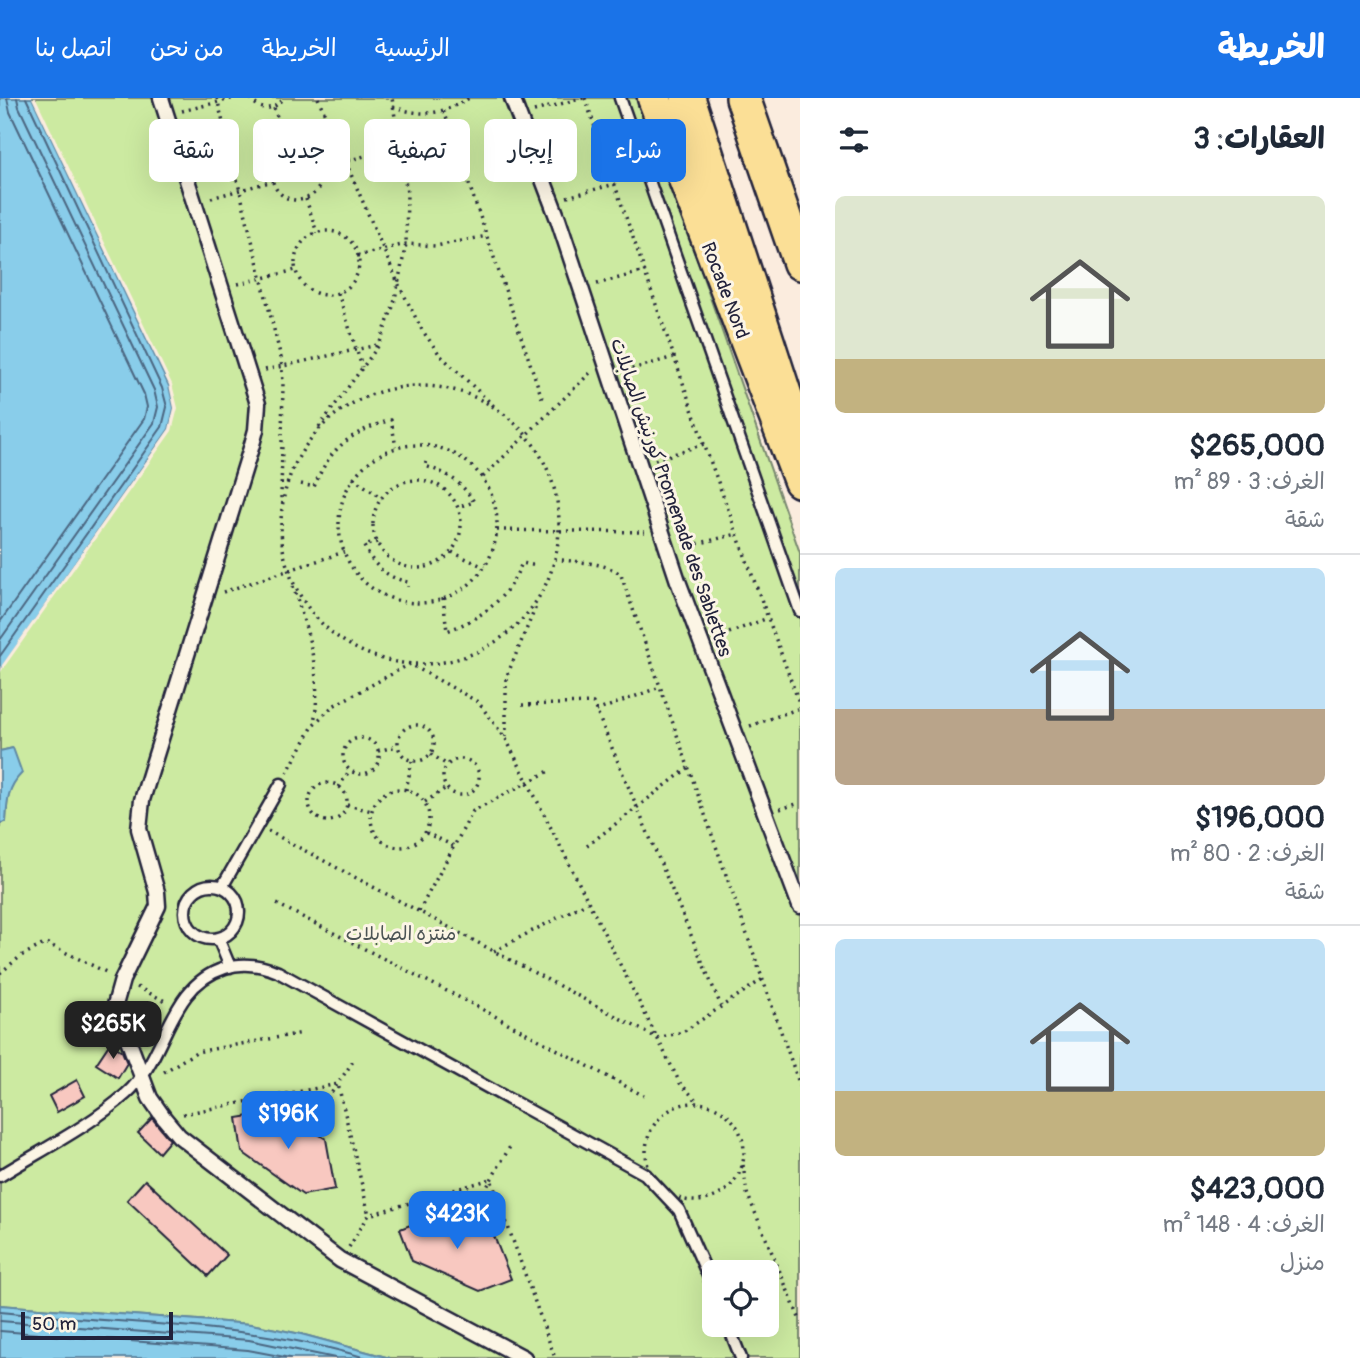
<!DOCTYPE html>
<html lang="ar">
<meta charset="utf-8">
<style>
:root{--surface:#fff;--page:#f6f6f7;--text:#1f2937;--muted:#747a83;--line:#e0e1e3;--accent:#1a73e8}
body{margin:0;font-family:Pangolin,"Playpen Sans Arabic",sans-serif;background:var(--page);color:var(--text);direction:rtl;height:100vh;display:flex;flex-direction:column;font-size:26px;white-space:nowrap}
*{box-sizing:border-box;margin:0}
p{font-size:23px;color:var(--muted)}
.icon{flex:none;width:38px;height:38px;fill:none;stroke:currentColor;stroke-width:2;stroke-linecap:round;stroke-linejoin:round}
.map{position:relative;flex:1;overflow:hidden;direction:ltr}
.drawer{display:flex;flex-direction:column;background:var(--surface);width:560px}
.drawer>*{flex:none}
.hud{position:absolute;left:21px;top:21px;width:665px;height:63px;direction:rtl;display:flex;gap:14px}
.buttons{position:absolute;left:702px;top:1162px;display:grid;gap:14px}
.buttons a{display:grid;place-items:center;width:77px;height:77px;border-radius:10px;background:var(--surface);box-shadow:0 7px 28px #0002;font-size:35px}
.scale{position:absolute;left:21px;bottom:18px;width:152px;box-sizing:border-box;padding-left:7px;border:4px solid #22223b;border-top:0;font-size:19px;line-height:24px;white-space:nowrap;color:#22223b;-webkit-text-stroke:5px #fcf5e5;paint-order:stroke}
.price{position:absolute;translate:-50% -60px;padding:0 16px;border-radius:14px;background:var(--accent);color:#fff;font-size:23px;line-height:46px;filter:drop-shadow(0 2px 4px #0008)}
.price::after{content:'';position:absolute;left:50%;top:42px;width:21px;height:16px;margin-left:-10px;background:inherit;clip-path:polygon(0 0,100% 0,50% 100%)}
.price.selected{background:#222;color:#fff}
ul{padding:0;list-style:none}
li{display:grid;align-content:center;gap:14px;height:371px;padding:0 35px}
li+li{border-top:2px solid var(--line)}
li span{display:grid;place-items:center;height:217px;border-radius:10px;color:#555}
li>.icon{margin-inline-start:auto}
span .icon{width:126px;height:126px;fill:#fffc;stroke-width:1}
li b{font-size:30px}
h2{display:flex;justify-content:space-between;align-items:center;height:84px;padding:0 35px;font-size:30px}
.pill{padding:0 24px;border-radius:10px;background:var(--surface);box-shadow:0 7px 28px #0002;font-size:24px;line-height:63px}
.pill.selected{background:var(--accent);color:#fff}
header{display:flex;align-items:center;gap:42px;box-sizing:border-box;height:98px;padding:0 35px;background:var(--accent);color:#fff}
header strong{font-size:33px}
nav{display:flex;gap:38px;margin-inline-start:auto;font-size:24px}
main{display:flex;flex:1;min-height:0}
.map>svg:first-child{display:block}
.green{fill:#cceaa1;stroke:#77866e;stroke-width:2;fill-rule:evenodd}
.water{fill:#89cdea;stroke:#6089a4;stroke-width:2}
.pier{fill:#fbecde}
.lines{fill:none;stroke-linecap:round;stroke-linejoin:round}
.shore{stroke:#4b6681;stroke-width:2}
.building{fill:#f8c8c0;stroke:#22223b;stroke-width:2}
.service-casing{stroke:#22223b;stroke-width:15}
.pedestrian-casing{stroke:#22223b;stroke-width:19}
.trunk-casing{stroke:#22223b;stroke-width:37}
.motorway-casing{stroke:#22223b;stroke-width:38}
.path{stroke:#22223b;stroke-width:3.5;stroke-dasharray:2 5;stroke-linecap:butt}
.service{stroke:#fcf5e5;stroke-width:10}
.pedestrian{stroke:#fcf5e5;stroke-width:14}
.trunk{stroke:#fbdf96;stroke-width:32}
.motorway{stroke:#fbdf96;stroke-width:33}
.labels{text-anchor:middle;stroke-width:6;stroke-linejoin:round;paint-order:stroke}
.street-label{font-size:19px;fill:#22223b;stroke:#fcf5e5}
.park-label{font-size:19px;fill:#4c5454;stroke:#fcf5e5}
</style>
<header>
<strong>الخريطة</strong>
<nav><a>الرئيسية</a><a>الخريطة</a><a>من نحن</a><a>اتصل بنا</a></nav>
</header>
<main>
<section class="drawer">
<h2>العقارات: 3<svg class="icon" aria-label="filters" viewBox="0 0 24 24"><path d="M4 7h16M4 17h16"/><circle cx="9" cy="7" r="2"/><circle cx="15" cy="17" r="2"/></svg></h2>
<ul>
<li><span style="background:linear-gradient(#dfe7d0 75%,#c2b280 0)"><svg class="icon" aria-label="home" viewBox="0 0 24 24"><path d="M3 11l9-7 9 7M6 9v11h12V9"/></svg></span><div><b>$265,000</b><p>الغرف: 3 · 89 m²</p><p>شقة</p></div></li>
<li><span style="background:linear-gradient(#bfe0f5 65%,#b9a48a 0)"><svg class="icon" aria-label="home" viewBox="0 0 24 24"><path d="M3 11l9-7 9 7M6 9v11h12V9"/></svg></span><div><b>$196,000</b><p>الغرف: 2 · 80 m²</p><p>شقة</p></div></li>
<li><span style="background:linear-gradient(#bfe0f5 70%,#c2b280 0)"><svg class="icon" aria-label="home" viewBox="0 0 24 24"><path d="M3 11l9-7 9 7M6 9v11h12V9"/></svg></span><div><b>$423,000</b><p>الغرف: 4 · 148 m²</p><p>منزل</p></div></li>
</ul>
</section>
<div class="map">
<svg width="800" height="1260" viewBox="0 0 800 1260">
<rect width="100%" height="100%" fill="#fbecde"/>
<filter id="ink" filterUnits="userSpaceOnUse"><feTurbulence type="fractalNoise" baseFrequency=".0143" numOctaves="2"/><feDisplacementMap in="SourceGraphic" scale="14" xChannelSelector="R" yChannelSelector="G"/><feConvolveMatrix kernelMatrix="1 2 1 2 8 2 1 2 1" color-interpolation-filters="sRGB"/></filter>
<g filter="url(#ink)">
<!-- green -->
<path class="green" d="M32,0H640L800,455V1260H390L301,1236L251,1226L0,1207V725L6,724C7,699 12,676 13,650L0,653V572L169,331V287ZM714,1174H766V1227H714Z"/>
<!-- water -->
<path class="water" d="M0,0H32L169,288L174,310L169,331L0,572Z
M13,650L22,675C7,690 7,704 6,724L0,725V653Z
M0,1207L251,1226L301,1236L390,1260H0Z"/>
<!-- pier -->
<path class="pier" d="M32,0H36L172,286L178,310L172,333L0,575L2,567L169,331L174,310L169,287Z"/>
<g class="lines">
<!-- shore -->
<path class="shore" d="M0,524L144,321L147,309L144,296L10,14L7,0
M0,542L154,325L158,309L154,292L19,9L17,0
M0,558L162,329L167,309L162,290L26,0
M0,1214C123,1226 247,1224 366,1260
M0,1223L249,1242L335,1260
M0,1233L248,1252L290,1260"/>
</g>
<!-- building -->
<path class="building" d="M110,945L122,953L127,965L118,980L96,966Z
M77,982L85,998L57,1014L49,998Z
M282,1013L326,1041L335,1091L303,1097L242,1054L237,1020Z
M152,1020L170,1042L159,1055L138,1035Z
M145,1082L227,1157L208,1178L127,1102Z
M443,1114L492,1133L511,1181L480,1193L412,1163L400,1131Z"/>
<g class="lines">
<!-- service casing -->
<g class="service-casing">
<path id="service" d="M620,0L800,513
M185 814a27 27 0 1 1 54 0a27 27 0 1 1-54 0Z
M222,789L281,686
M218,840L230,869
M0,1078C40,1053 90,1028 126,996C168,959 167,888 225,870C243,864 261,867 278,874L645,1076L679,1112L714,1191
M728,1227L741,1260"/>
</g>
<!-- pedestrian casing -->
<g class="pedestrian-casing">
<path id="pedestrian" d="M161,0L258,306L256,332L251,350L142,702L139,731L157,794L158,808L122,882L115,907L150,1000L164,1020L179,1038L340,1162L524,1260
M512,0L558,121L678,483L800,808"/>
</g>
<!-- trunk casing -->
<g class="trunk-casing">
<path id="trunk" d="M654,0L800,383"/>
</g>
<!-- motorway casing -->
<g class="motorway-casing">
<path id="motorway" d="M688,0L800,344
M743,0L800,165"/>
</g>
<!-- path -->
<path class="path" d="M217,0L281,260L283,284L281,403
M251,0C259,15 275,12 284,0
M318,0L398,185L422,232L440,257L496,310
M585,0L704,346L800,607
M393,9C425,19 440,17 469,0
M274,10L289,54
M182,13L235,0
M444,13L542,300
M534,13L583,0
M272 77a25 25 0 1 1 50 0a25 25 0 1 1-50 0Z
M321,70L401,48
M567,99L615,86
M211,100L273,83
M306,101L317,135
M295 165a32 32 0 1 1 64 0a32 32 0 1 1-64 0Z
M357,158L406,146L436,148L487,138
M238,186L296,172
M597,186L645,173
M338,195L362,269
M265,272L377,247
M625,273L674,259
M281 427a139 139 0 1 1 278 0a139 139 0 1 1-278 0Z
M319,329L379,247L394,206L406,146L407,95L392,0
M339 426a79 79 0 1 1 158 0a79 79 0 1 1-158 0Z
M655,362L704,346
M426,364L425,368C447,375 461,383 474,404L458,409
M483,379L590,275
M353,380L382,400
M373 426a44 44 0 1 1 88 0a44 44 0 1 1-88 0Z
M301,386L314,389C330,349 351,334 391,322L396,349
M497,432L645,434
M377,444L364,448C373,467 387,480 408,484V489
M684,449L737,436
M452,454L484,469
M555,461C574,464 608,464 621,477L800,988
M293,488C307,533 323,577 314,624
M223,494L344,454
M443,500L447,533C484,519 506,502 522,465L537,468
M716,540L768,520
M522,607L593,605L721,908
M596,613L660,589
M398 645a18 18 0 1 1 36 0a18 18 0 1 1-36 0Z
M750,628L800,610
M506,639V580L537,506
M343 658a18 18 0 1 1 36 0a18 18 0 1 1-36 0Z
M378,653L397,648
M431,656L447,667
M443 679a18 18 0 1 1 36 0a18 18 0 1 1-36 0Z
M287,675L314,626L333,608L410,566L478,604L506,641L680,985L699,1005
M309 704a19 19 0 1 1 38 0a19 19 0 1 1-38 0Z
M339,689L349,673
M371 720a29 29 0 1 1 58 0a29 29 0 1 1-58 0Z
M406,692L412,663
M425,704L446,690
M347,707L372,713
M780,711L800,705
M268,733L657,940L683,934L763,881
M426,735L454,748
M587,748L688,670
M277,806L476,908L644,998
M419,813L473,713L549,673
M494,853L588,804
M0,875L21,858L46,845L108,875
M137,889L167,904
M164,974L196,954L303,935
M646 1054a49 49 0 1 1 98 0a49 49 0 1 1-98 0Z
M183,1016L338,986L369,1117
M308,1029L354,962
M743,1067L747,1095L800,1222
M467,1124L512,1045
M349,1149L369,1117L491,1081L555,1260"/>
<!-- service -->
<use href="#service" class="service"/>
<!-- pedestrian -->
<use href="#pedestrian" class="pedestrian"/>
<!-- trunk -->
<use href="#trunk" class="trunk"/>
<!-- motorway -->
<use href="#motorway" class="motorway"/>
</g>
</g>
<g class="labels">
<!-- street labels -->
<g class="street-label">
<text transform="translate(726 192) rotate(69)" y="7">Rocade Nord</text>
<text transform="translate(672 399) rotate(71)" y="7">كورنيش الصابلات Promenade des Sablettes</text>
</g>
<!-- park labels -->
<g class="park-label">
<text x="401" y="842">منتزه الصابلات</text>
</g>
</g>
</svg>
<div class="buttons">
<a><svg class="icon" aria-label="locate" viewBox="0 0 24 24"><circle cx="12" cy="12" r="6"/><path d="M12 2v4M12 18v4M2 12h4M18 12h4"/></svg></a>
</div>
<div class="scale">50 m</div>
<b class="price selected" style="left:113px;top:963px">$265K</b>
<b class="price" style="left:288px;top:1053px">$196K</b>
<b class="price" style="left:457px;top:1153px">$423K</b>
<div class="hud">
<a class="pill selected">شراء</a>
<a class="pill">إيجار</a>
<a class="pill">تصفية</a>
<a class="pill">جديد</a>
<a class="pill">شقة</a>
</div>
</div>
</main>
